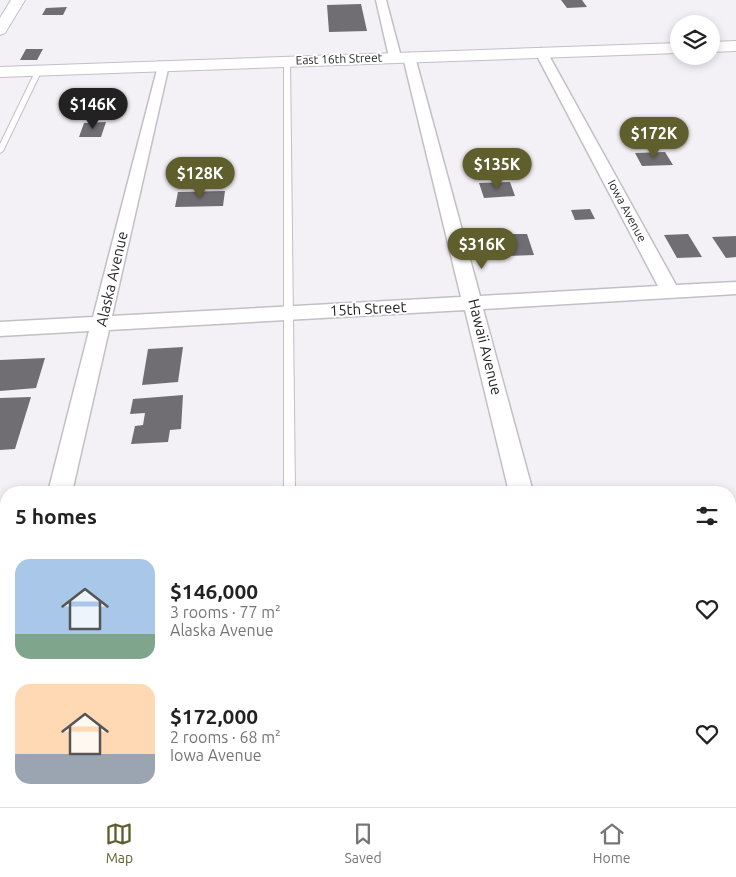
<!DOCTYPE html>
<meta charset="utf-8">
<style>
:root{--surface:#fff;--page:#f2f2f2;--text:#222;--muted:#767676;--line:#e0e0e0;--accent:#5e5f2c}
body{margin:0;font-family:Ubuntu,sans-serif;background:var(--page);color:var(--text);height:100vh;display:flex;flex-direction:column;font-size:19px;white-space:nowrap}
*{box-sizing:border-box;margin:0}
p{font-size:16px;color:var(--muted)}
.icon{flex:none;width:28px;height:28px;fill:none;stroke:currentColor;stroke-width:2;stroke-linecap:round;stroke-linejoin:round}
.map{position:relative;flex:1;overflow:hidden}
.panel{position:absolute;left:0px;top:486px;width:736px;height:321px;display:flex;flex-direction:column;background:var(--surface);border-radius:20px 20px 0 0;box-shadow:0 2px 8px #0003}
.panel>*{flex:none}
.tools{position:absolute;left:670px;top:15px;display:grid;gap:10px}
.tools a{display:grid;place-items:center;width:50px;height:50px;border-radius:50%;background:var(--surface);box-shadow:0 2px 8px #0003;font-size:25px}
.price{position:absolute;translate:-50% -42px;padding:0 11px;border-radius:18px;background:var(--accent);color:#fff;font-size:16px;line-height:32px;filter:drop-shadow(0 1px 2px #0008)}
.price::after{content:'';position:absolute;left:50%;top:30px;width:15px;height:11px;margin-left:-8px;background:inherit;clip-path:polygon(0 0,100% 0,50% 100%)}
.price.active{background:#222;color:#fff}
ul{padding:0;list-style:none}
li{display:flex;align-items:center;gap:15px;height:125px;padding:0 15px}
li span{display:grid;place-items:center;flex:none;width:140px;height:100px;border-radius:15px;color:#555}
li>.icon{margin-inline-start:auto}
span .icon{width:60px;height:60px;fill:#fffc;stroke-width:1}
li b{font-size:21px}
h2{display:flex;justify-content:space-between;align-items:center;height:60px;padding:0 15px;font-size:21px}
.menu{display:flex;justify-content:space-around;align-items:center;height:70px;border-top:1px solid var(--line);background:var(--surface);font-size:14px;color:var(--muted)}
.menu a{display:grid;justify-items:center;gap:2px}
.menu .active{color:var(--accent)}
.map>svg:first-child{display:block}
.building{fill:#716e73}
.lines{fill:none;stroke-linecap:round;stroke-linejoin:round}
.lane-casing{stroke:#c2bfc5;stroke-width:2}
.street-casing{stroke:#c2bfc5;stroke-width:3}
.secondary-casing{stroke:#c2bfc5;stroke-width:2}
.lane{fill:#fff;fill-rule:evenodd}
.street{fill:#fff;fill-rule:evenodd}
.secondary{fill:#fff;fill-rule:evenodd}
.labels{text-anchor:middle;stroke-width:4;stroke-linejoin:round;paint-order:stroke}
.far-street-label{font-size:12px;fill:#201f21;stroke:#fff}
.street-label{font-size:15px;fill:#201f21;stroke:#fff}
</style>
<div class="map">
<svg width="736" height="807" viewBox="0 0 736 807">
<rect width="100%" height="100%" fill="#f3f0f6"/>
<!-- building -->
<path class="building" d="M561,0H582L587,7L567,8Z
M361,4L367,31L329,32L327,5Z
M67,7L63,15H42L46,8Z
M26,49H43L37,60H20Z
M106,122L101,137H79L84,123Z
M665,152L673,165L642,166L635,153Z
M510,182L515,196L484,198L479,183Z
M225,191L223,206L175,207L178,192Z
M590,209L595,219L575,220L571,210Z
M501,234H527L534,255L506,256Z
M688,234L702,257L677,258L664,235Z
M736,236V257L726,258L712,237Z
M183,347L178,382L142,385L148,349Z
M45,358L36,388L0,391V360Z
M183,395L181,429L170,430L168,442L131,444L135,426L143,425L145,413L130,414L133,399Z
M31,397L15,449L0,450V398Z
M730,763H736V807H686L684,801H730Z"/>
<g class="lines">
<!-- lane casing -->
<g class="lane-casing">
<path id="lane" d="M287,59L290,61L295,492H284V61Z
M39,68L42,70L3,151L0,153V144L36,70Z
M287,801H301V807H287Z"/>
</g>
<!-- street casing -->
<g class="street-casing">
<path id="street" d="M376,0H386L401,57L399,60H391L389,57Z
M541,48L547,52L676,285L736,282V294L483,309L533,492H509L465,310L109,330L72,492H48L89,331L0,336V322L93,317L159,62H167L169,65L112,316L461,297L403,57L409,53L415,57L480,296L658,286L535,52Z
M6,698V751L0,754V701Z
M583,801H615L617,807H585Z"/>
</g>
<!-- secondary casing -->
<g class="secondary-casing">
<path id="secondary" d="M11,0H25L5,33L0,35V18Z
M736,41V51L711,52V42Z
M679,43V53L0,77V67Z"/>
</g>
<!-- lane -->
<use href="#lane" class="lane"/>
<!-- street -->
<use href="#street" class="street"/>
<!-- secondary -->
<use href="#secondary" class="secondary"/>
</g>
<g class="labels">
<!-- far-street labels -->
<g class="far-street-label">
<text transform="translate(339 59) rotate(-2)" y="4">East 16th Street</text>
<text transform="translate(627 211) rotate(62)" y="4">Iowa Avenue</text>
</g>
<!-- street labels -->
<g class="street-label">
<text transform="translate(112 279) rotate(-77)" y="5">Alaska Avenue</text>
<text transform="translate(368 309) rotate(-3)" y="5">15th Street</text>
<text transform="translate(485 347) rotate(76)" y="5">Hawaii Avenue</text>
</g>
</g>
</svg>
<div class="tools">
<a><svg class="icon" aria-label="layers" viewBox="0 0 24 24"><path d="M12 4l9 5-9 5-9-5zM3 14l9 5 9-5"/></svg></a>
</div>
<b class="price active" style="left:93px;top:130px">$146K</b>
<b class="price" style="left:654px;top:159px">$172K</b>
<b class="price" style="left:497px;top:190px">$135K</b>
<b class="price" style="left:200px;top:199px">$128K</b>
<b class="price" style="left:482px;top:270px">$316K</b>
<section class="panel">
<h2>5 homes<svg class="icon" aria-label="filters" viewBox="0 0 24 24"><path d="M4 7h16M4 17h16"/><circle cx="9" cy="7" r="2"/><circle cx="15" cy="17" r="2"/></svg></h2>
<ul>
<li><span style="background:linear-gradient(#a9c7e8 75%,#7fa58c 0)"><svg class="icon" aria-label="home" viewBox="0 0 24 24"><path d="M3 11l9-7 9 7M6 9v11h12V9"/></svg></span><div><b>$146,000</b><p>3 rooms · 77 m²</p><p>Alaska Avenue</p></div><svg class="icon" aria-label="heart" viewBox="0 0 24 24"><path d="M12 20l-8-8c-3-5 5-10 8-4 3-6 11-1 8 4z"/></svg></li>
<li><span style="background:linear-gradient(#ffd9b3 70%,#9aa5b1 0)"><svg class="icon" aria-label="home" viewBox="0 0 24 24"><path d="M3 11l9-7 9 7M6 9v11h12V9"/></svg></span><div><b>$172,000</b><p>2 rooms · 68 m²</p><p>Iowa Avenue</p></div><svg class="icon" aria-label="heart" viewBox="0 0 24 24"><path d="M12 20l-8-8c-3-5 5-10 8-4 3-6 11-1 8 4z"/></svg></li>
</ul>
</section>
</div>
<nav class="menu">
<a class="active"><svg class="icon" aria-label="map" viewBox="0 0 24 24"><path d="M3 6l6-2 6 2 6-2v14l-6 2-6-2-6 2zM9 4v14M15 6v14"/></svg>Map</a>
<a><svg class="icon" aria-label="saved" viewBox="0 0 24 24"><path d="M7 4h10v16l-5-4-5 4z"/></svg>Saved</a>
<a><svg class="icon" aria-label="home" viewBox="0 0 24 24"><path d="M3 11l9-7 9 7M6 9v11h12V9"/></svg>Home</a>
</nav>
